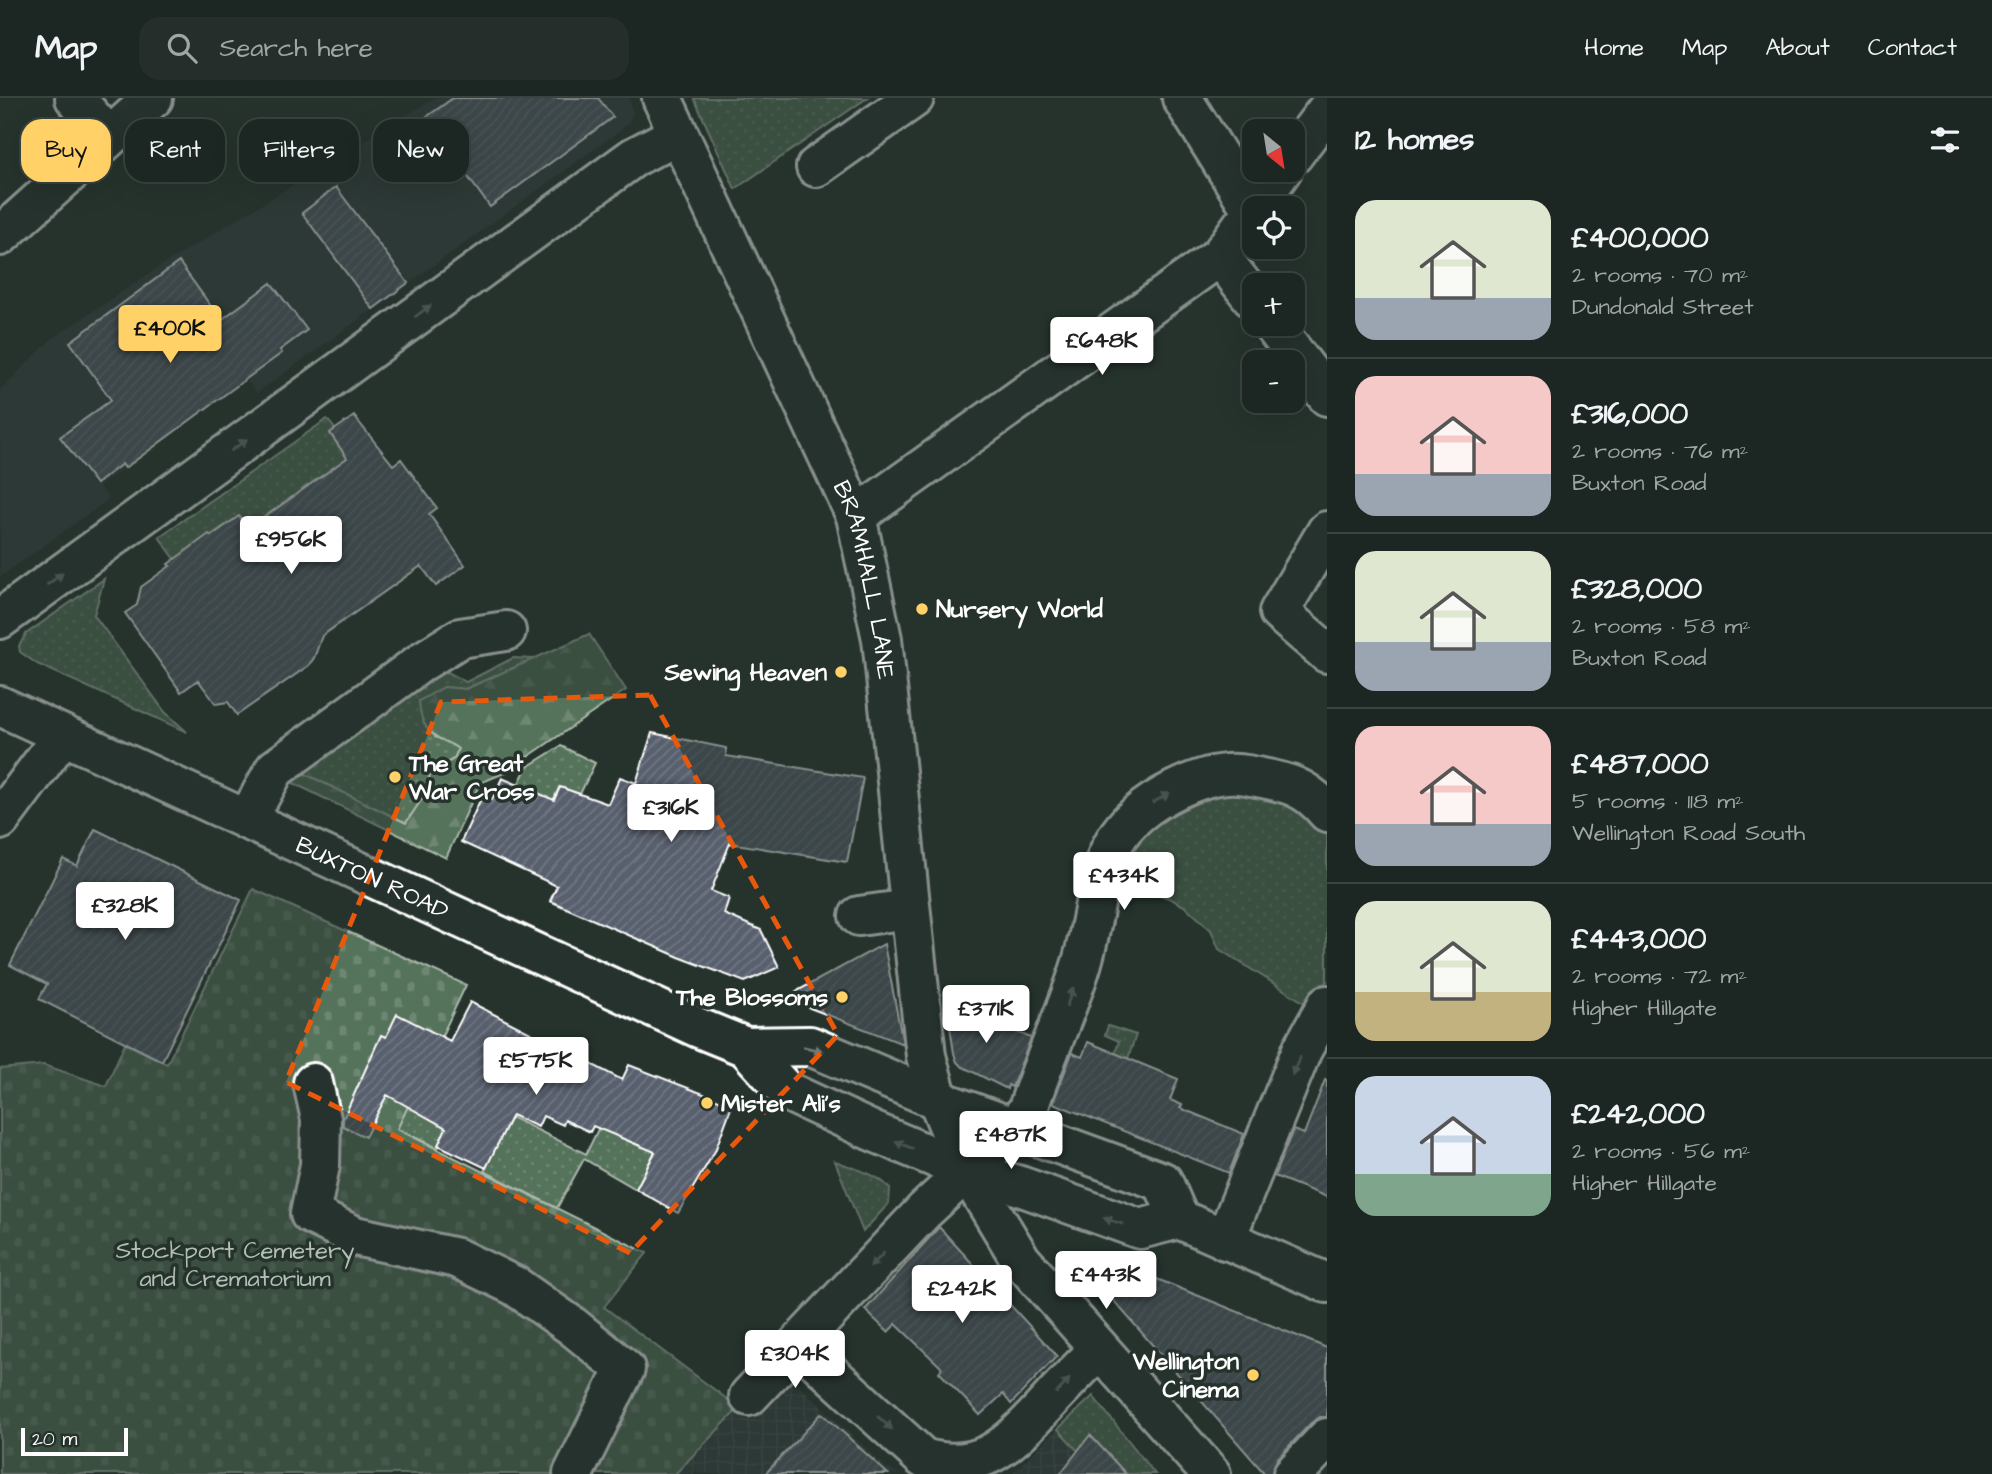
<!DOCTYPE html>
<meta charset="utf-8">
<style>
:root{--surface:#1c2622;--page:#252e2a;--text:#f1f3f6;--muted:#a0a5a5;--line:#3a4340;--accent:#ffd166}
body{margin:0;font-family:"Architects Daughter",sans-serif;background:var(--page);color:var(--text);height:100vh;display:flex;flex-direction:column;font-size:26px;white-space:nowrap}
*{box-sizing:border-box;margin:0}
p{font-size:23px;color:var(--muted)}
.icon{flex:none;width:38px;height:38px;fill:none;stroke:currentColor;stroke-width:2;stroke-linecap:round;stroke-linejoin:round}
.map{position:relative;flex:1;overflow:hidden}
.sheet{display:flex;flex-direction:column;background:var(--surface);width:665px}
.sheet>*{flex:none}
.banner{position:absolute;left:21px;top:21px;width:665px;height:63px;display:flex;gap:14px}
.needle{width:46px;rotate:150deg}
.buttons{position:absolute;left:1242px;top:21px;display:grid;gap:14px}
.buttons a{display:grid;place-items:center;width:63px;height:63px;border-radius:14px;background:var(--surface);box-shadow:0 7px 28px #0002,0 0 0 2px var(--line);font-size:35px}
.scale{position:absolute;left:21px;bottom:18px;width:107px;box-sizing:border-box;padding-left:7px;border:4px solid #fff;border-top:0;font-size:19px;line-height:24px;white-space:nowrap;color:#fff;-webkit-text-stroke:5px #26332d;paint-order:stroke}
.price{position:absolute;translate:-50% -60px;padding:0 16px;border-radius:7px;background:#fff;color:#222;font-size:23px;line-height:46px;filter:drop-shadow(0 2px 4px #0008)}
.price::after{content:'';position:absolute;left:50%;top:42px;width:21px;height:16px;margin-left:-10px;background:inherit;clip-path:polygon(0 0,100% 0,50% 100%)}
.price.active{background:var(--accent);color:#111}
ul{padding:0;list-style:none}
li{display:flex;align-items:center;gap:21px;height:175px;padding:0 28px}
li+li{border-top:2px solid var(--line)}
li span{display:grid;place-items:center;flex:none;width:196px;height:140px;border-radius:21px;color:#555}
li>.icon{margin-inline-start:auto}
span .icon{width:84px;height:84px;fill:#fffc;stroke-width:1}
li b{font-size:30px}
h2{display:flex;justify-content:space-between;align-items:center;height:84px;padding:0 28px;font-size:30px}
.tag{padding:0 24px;border-radius:21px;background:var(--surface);box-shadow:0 7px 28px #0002,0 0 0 2px var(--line);font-size:24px;line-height:63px}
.tag.active{background:var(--accent);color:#111}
header{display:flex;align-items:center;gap:42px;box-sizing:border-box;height:98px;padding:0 35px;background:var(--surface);border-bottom:2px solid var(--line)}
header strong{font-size:33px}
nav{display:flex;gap:38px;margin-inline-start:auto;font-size:24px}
.search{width:490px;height:63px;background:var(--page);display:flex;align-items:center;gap:18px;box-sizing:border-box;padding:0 24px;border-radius:21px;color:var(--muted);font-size:26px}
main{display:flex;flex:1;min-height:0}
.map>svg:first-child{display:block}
.built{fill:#354040}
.industrial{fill:url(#industrial-grid)}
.grass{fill:url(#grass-dots);stroke:#aab8ac;stroke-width:2}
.forest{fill:url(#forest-firs);stroke:#aab8ac;stroke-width:2}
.cemetery{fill:url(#cemetery-stones);stroke:#aab8ac;stroke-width:2}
.building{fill:url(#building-hatch);stroke:#fff;stroke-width:2}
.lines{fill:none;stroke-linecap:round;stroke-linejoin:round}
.minor-casing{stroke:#fff;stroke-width:44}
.major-casing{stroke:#fff;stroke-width:44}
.highway-casing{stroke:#fff;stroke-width:44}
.minor{stroke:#26332d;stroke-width:38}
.major{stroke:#26332d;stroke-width:38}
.highway{stroke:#26332d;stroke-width:38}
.oneway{fill:#727a76}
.marked{fill:none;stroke:#e8590c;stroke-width:5;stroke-dasharray:14 9;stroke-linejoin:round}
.poi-dot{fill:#ffd166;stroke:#26332d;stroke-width:2.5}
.labels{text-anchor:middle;stroke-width:7;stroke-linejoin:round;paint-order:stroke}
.street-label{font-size:24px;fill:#fff;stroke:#26332d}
.poi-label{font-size:24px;font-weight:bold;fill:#fff;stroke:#26332d;text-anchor:start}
.park-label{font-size:24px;fill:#b2c0b5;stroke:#26332d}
</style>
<header>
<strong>Map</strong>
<div class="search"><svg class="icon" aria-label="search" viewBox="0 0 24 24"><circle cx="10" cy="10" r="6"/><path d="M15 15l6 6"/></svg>Search here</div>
<nav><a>Home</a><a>Map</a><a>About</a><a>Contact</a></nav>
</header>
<main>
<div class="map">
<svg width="1327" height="1376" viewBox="0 0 1327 1376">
<defs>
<pattern id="industrial-grid" width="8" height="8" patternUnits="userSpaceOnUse" patternTransform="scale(1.75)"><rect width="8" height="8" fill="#354040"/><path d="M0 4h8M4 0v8" fill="none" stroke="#495353"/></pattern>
<pattern id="grass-dots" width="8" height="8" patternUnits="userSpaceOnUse" patternTransform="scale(1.75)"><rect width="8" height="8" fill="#55725a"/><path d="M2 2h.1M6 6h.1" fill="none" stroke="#6e8773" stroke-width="1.8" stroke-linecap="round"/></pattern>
<pattern id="forest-firs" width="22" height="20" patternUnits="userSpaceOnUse" patternTransform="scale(1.75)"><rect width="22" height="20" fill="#55725a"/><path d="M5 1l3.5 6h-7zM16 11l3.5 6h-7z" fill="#6e8773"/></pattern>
<pattern id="cemetery-stones" width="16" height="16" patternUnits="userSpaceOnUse" patternTransform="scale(1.75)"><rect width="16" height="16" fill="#55725a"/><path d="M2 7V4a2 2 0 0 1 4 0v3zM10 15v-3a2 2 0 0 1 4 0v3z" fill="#6e8773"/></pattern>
<pattern id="building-hatch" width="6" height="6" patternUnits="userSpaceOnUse" patternTransform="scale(1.75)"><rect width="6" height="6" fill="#585f6d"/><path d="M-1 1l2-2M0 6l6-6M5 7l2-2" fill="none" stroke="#717783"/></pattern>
</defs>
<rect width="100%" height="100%" fill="#26332d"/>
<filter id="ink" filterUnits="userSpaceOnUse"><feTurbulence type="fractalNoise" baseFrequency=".0143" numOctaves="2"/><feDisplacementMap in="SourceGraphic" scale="14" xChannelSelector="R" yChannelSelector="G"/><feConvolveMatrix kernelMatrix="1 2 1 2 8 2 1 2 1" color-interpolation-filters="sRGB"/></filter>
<g filter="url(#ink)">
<!-- built -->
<path class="built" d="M435,0H629L633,15L629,24L621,32L257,295L246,282L99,388L109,401L0,479V292L53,240L156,171Z"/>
<!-- industrial -->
<path class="industrial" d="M791,1280L886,1370L900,1376H675L739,1310Z
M1088,1301L1152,1376H1012Z"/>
<!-- grass -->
<path class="grass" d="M694,0H867L735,91Z
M327,321L335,331L330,336L347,360L249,430L239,418L175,461L159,439Z
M104,481L94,517L165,614L187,634L37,566L20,554L19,548L26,536Z
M513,560L534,561L465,591L444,589L435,639L451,645L458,651L454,661L430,674L428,692L406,725L299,673L432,578L448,574L466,584Z
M561,648L595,665L580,696L559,689L544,724L518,687L527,669Z
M1201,692L1286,697L1327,731V883L1308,907L1219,851L1211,832L1186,809L1171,801L1109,779L1117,755Z
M1108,928L1136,937L1123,975L1110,971L1119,943L1105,937Z
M439,944L471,979L438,1050L397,1031Z
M606,1015L621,1021L615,1037L642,1049L664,1035L636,1091L584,1061L557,1110L484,1073L511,1019L586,1056Z
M835,1063C852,1070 879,1076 890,1091L889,1105L863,1134Z
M1093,1298L1155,1376H1126L1094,1341L1085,1343L1078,1353L1058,1331Z"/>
<!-- forest -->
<path class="forest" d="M589,536L626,592L504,675L480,685L446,760L287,682L299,673L406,725L428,692L430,674L454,661L458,651C451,645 444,644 437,639C423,631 420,617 419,603L444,589L466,591Z"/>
<!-- cemetery -->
<path class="cemetery" d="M253,791L466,887L397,1031L647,1155L604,1209L739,1310L675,1376H0V971L44,967L106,988L125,945L167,966Z"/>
<!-- building -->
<path class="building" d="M453,0H598L613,19L490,109L425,20Z
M336,89L408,185L373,211L302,115Z
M179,164L221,222L271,185L307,232L280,252L282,255L246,281L125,370L122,366L96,386L60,339L111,302L70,244Z
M354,318L393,367L401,361L437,410L429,416L465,467L436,488L421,468L322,538L314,560L308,568L237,617L228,604L216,606L198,582L181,594L125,515L137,507L141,489L170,468L168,466L209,436L211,438L239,418L249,430L347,360L330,335Z
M652,635L726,650V658L863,680L847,764L730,745L711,793L729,800L724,816L761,832L779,869L745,884L679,859L550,803L557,788L461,744L482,698L492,702L502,680L554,702L560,689L608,706L620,679L636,685Z
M95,731L241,802L162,963L39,901L47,886L10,867L63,761L77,768Z
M884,846L903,946L784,900Z
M980,903L986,921L1031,940L1012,989L1008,987L1007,991L961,968L957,964L954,955L947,909Z
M470,904L622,982L629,967L732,1007L715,1053L678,1115L636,1091L655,1054L593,1028L590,1034L565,1022L563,1027L543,1018L538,1029L512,1017L486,1070L438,1047L446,1030L387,997L365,1039L343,1028V1021L381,937L386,939L397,916L450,943Z
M1088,944L1178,981L1170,1002L1182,1007L1180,1010L1244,1036L1229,1075L1053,1005L1072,955L1082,959Z
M1325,982H1327V1099L1274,1078L1293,1032L1304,1036Z
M939,1129L1057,1258L1011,1306L1003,1296L980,1317L939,1274L942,1270L896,1226L888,1234L865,1212Z
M1115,1164L1327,1250V1319H1320L1311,1325L1277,1361L1272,1376H1265L1100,1187Z
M822,1315L888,1376H765Z
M1090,1337L1126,1376H1060Z"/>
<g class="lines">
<!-- minor casing -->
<g class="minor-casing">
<path id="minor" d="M75,0L109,39
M1182,0L1252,112
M1293,57L1327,12
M816,69L914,0
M0,138L153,0
M1220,158L1255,203
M1272,226L1327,298
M856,418L1220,158L1282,72
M1327,433L1279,514L1327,555
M0,521L634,59L678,36
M0,722L63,637
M247,722L275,671L423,563L460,540L506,533
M859,818L910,811
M313,985L321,1021L320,1067L310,1116L355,1138L457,1160L515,1188L572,1228L625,1271L573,1376
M938,1002L967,1073L1021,1162L1211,1376
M1225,1142L1302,952L1327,907
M798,1246L923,1360C977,1376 1006,1350 1040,1313C1059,1292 1079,1271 1100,1251
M749,1298L924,1113L1015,1029L1028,1011C1043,963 1065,918 1080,871C1106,790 1086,736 1175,692C1197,681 1222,672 1247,677C1282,684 1303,685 1327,714
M1293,1376L1327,1340"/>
</g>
<!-- major casing -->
<g class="major-casing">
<g id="major">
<path id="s1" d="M662,0L856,418L882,541L926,958L938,1002"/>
</g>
</g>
<!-- highway casing -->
<g class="highway-casing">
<g id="highway">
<path id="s2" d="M0,608L699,930L746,949L810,948L938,1002L1163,1084L1179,1121"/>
<path d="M746,949L786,993L872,1033L967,1073L1020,1088L1140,1131L1179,1121L1327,1185"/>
</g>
</g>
<!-- minor -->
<use href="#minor" class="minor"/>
<!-- major -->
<use href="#major" class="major"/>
<!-- highway -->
<use href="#highway" class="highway"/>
</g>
<!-- one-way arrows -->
<defs><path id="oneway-solid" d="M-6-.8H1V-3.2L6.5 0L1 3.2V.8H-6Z" transform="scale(1.75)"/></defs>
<g class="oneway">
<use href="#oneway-solid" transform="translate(423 213) rotate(-36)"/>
<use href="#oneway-solid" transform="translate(239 347) rotate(-36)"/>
<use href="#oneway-solid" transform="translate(55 481) rotate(-36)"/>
<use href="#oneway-solid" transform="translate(1161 700) rotate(-30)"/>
<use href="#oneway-solid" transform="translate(1070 899) rotate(-69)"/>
<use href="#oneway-solid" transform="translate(813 951) rotate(13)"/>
<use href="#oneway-solid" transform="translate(1296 968) rotate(112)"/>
<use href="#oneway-solid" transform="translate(904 1047) rotate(-157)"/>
<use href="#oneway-solid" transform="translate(1113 1123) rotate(-162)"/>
<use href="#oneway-solid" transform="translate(877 1162) rotate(134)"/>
<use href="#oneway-solid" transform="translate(1063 1288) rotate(-48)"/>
<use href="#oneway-solid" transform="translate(885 1325) rotate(42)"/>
</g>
</g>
<!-- marked area -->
<path d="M0 0H1327V1376H0ZM650,597L838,937L630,1155L286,984L441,604Z" fill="#26332d" fill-opacity=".55" fill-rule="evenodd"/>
<path class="marked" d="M650,597L838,937L630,1155L286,984L441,604Z"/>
<!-- markers -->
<g class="poi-dot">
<circle cx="922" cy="511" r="7"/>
<circle cx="841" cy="574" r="7"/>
<circle cx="395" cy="679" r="7"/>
<circle cx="842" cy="899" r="7"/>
<circle cx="707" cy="1005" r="7"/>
<circle cx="1253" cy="1277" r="7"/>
</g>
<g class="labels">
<!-- street labels -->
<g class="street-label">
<text dy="8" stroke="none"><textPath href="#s1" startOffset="525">BRAMHALL LANE</textPath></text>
<text dy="8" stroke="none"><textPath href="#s2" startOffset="410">BUXTON ROAD</textPath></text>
</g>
<!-- poi labels -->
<g class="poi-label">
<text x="936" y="519">Nursery World</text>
<text x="827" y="582" text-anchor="end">Sewing Heaven</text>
<text x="409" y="673">The Great<tspan x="409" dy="28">War Cross</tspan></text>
<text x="828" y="907" text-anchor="end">The Blossoms</text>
<text x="721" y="1013">Mister Ali's</text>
<text x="1239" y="1271" text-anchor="end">Wellington<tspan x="1239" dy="28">Cinema</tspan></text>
</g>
<!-- park labels -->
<g class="park-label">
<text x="235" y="1160">Stockport Cemetery<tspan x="235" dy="28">and Crematorium</tspan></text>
</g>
</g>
</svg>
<div class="buttons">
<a><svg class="needle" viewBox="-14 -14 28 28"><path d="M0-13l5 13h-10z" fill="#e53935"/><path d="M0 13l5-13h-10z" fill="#a0a5a5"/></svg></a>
<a><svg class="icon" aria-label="locate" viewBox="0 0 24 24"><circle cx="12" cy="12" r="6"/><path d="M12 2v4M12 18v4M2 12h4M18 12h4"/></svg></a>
<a>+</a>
<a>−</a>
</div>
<div class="scale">20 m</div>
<b class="price active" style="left:170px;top:267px">£400K</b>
<b class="price" style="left:1102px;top:279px">£648K</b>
<b class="price" style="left:291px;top:478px">£956K</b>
<b class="price" style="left:671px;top:746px">£316K</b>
<b class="price" style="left:1124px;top:814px">£434K</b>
<b class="price" style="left:125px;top:844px">£328K</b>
<b class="price" style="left:986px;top:947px">£371K</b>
<b class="price" style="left:536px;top:999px">£575K</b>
<b class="price" style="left:1011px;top:1073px">£487K</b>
<b class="price" style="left:1106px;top:1213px">£443K</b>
<b class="price" style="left:962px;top:1227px">£242K</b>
<b class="price" style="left:795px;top:1292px">£304K</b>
<div class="banner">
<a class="tag active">Buy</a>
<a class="tag">Rent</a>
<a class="tag">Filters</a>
<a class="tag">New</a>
</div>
</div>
<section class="sheet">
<h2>12 homes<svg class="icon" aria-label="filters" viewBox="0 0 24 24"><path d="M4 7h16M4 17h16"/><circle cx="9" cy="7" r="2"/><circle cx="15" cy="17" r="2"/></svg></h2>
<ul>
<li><span style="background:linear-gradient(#dfe7d0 70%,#9aa5b1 0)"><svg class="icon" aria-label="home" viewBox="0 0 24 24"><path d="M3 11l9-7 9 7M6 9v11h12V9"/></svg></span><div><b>£400,000</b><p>2 rooms · 70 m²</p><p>Dundonald Street</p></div></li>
<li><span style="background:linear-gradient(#f6c9c9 70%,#9aa5b1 0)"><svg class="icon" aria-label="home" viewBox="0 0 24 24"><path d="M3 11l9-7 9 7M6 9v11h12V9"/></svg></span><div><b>£316,000</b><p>2 rooms · 76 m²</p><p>Buxton Road</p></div></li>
<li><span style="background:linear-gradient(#dfe7d0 65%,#9aa5b1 0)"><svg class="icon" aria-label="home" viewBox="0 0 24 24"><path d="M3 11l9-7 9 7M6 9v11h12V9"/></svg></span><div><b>£328,000</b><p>2 rooms · 58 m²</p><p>Buxton Road</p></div></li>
<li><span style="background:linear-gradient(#f6c9c9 70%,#9aa5b1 0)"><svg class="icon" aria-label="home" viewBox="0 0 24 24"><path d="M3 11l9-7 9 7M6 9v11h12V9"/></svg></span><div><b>£487,000</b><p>5 rooms · 118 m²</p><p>Wellington Road South</p></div></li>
<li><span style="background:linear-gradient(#dfe7d0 65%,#c2b280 0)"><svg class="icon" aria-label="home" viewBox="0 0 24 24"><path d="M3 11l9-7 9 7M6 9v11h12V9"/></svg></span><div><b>£443,000</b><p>2 rooms · 72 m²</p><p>Higher Hillgate</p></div></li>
<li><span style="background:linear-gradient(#c9d6e8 70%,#7fa58c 0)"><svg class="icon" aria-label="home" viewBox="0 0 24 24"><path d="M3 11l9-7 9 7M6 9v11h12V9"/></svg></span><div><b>£242,000</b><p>2 rooms · 56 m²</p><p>Higher Hillgate</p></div></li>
</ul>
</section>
</main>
